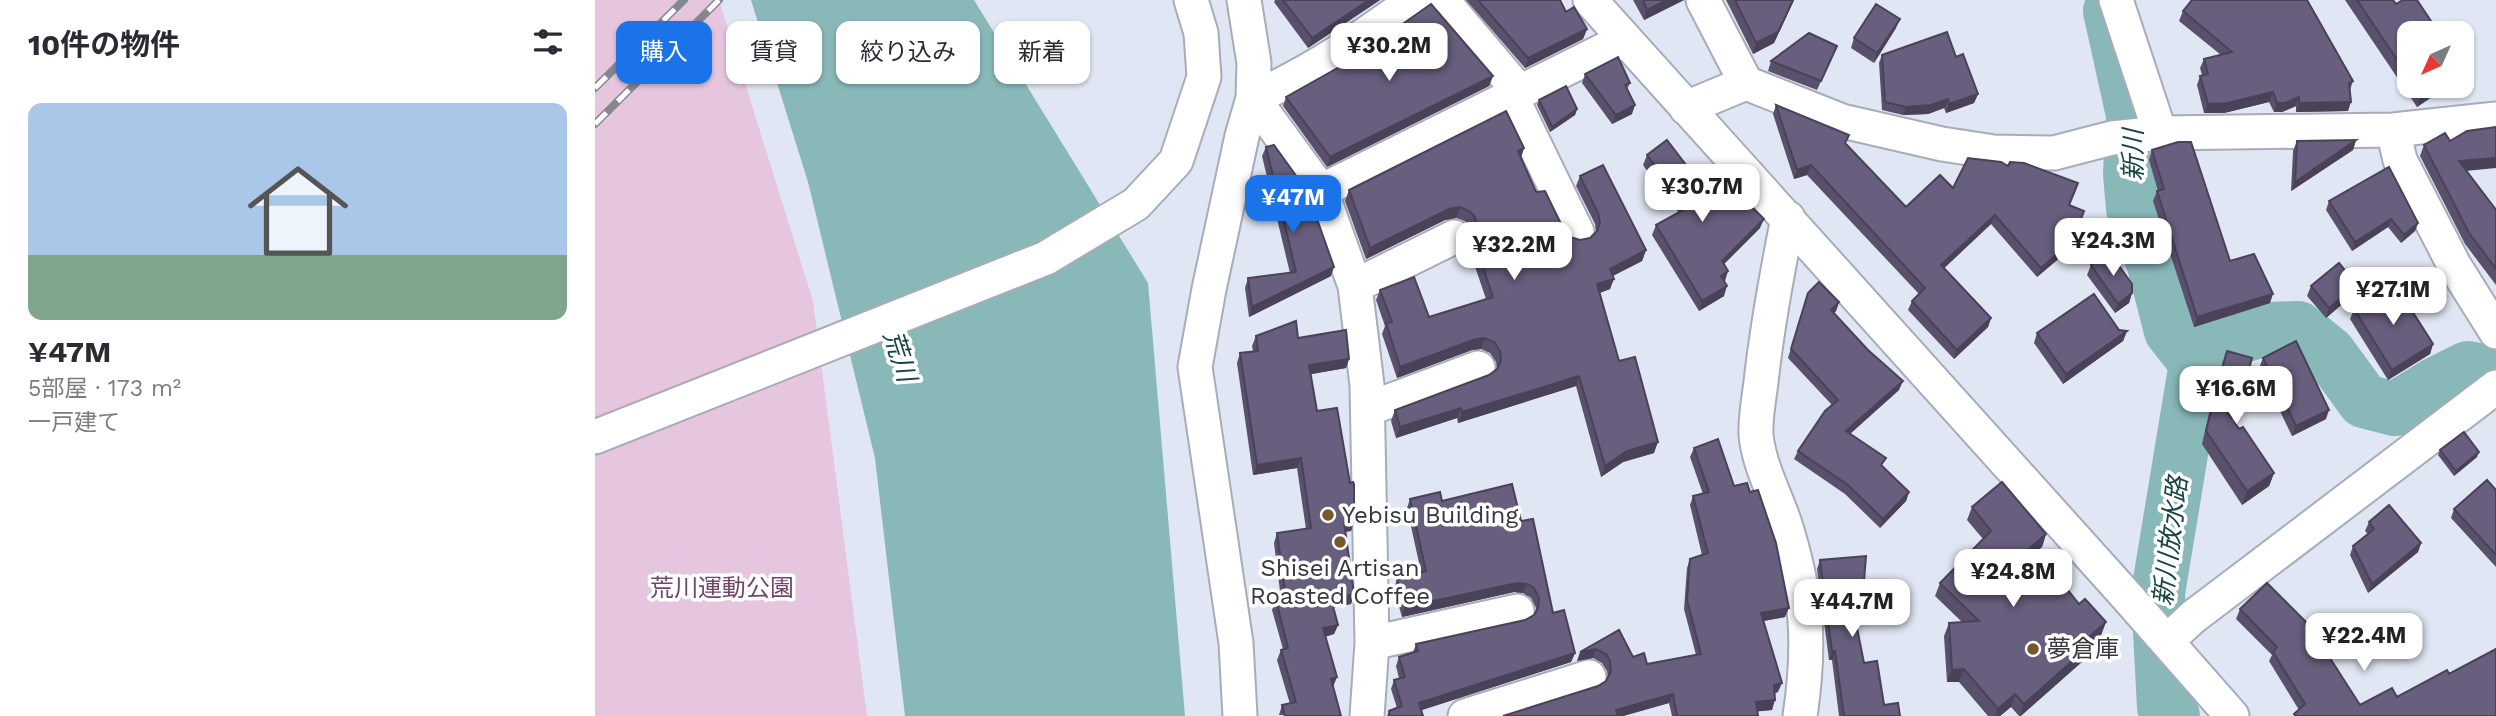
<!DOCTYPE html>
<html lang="ja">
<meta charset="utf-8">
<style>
:root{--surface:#fff;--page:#f7f7f7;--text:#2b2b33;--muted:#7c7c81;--accent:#1a73e8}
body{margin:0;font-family:"Work Sans","Noto Sans JP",sans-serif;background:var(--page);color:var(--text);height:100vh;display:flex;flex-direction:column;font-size:26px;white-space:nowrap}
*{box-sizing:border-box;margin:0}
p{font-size:23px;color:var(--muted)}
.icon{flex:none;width:38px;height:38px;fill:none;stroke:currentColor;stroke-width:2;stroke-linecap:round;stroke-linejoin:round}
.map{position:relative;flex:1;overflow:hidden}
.side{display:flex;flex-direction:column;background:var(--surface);width:595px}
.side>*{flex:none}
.hud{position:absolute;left:21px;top:21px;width:665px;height:63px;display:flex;gap:14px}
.needle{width:46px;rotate:225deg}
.buttons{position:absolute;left:1802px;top:21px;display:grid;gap:14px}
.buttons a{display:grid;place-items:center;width:77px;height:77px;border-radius:14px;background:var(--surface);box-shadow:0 2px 5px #0004;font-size:35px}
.price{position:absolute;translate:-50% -60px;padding:0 16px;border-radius:14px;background:#fff;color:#222;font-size:23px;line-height:46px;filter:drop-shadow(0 2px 4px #0008)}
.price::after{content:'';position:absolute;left:50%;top:42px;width:21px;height:16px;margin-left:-10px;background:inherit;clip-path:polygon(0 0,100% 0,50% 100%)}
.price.current{background:var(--accent);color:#fff}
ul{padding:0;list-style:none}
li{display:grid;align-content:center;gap:14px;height:371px;padding:0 28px}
li span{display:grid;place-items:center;height:217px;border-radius:14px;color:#555}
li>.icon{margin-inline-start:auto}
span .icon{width:126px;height:126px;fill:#fffc;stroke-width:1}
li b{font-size:30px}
h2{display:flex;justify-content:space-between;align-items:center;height:84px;padding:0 28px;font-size:30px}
.pill{padding:0 24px;border-radius:14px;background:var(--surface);box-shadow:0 2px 5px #0004;font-size:24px;line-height:63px}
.pill.current{background:var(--accent);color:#fff}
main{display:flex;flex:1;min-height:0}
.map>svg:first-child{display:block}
.green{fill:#e6c6df}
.water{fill:#89b8b9}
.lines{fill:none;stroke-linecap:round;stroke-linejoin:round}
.river{stroke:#89b8b9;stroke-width:54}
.minor-casing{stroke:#a7acb8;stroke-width:37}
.minor{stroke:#fff;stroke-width:33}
.rail-casing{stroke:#848790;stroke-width:8}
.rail{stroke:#fff;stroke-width:5;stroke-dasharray:16;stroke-linecap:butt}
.wall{fill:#59516c}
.shaded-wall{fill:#494258}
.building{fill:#685e7d;stroke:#494258;stroke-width:2}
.poi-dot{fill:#75592c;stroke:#fff;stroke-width:2.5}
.labels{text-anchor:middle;stroke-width:7;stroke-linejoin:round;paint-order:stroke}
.poi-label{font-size:24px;fill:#36383d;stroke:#fff;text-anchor:start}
.park-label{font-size:24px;fill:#72466a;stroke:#fff}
.water-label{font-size:26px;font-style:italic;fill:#184545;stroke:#fff}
</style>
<main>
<section class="side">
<h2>10件の物件<svg class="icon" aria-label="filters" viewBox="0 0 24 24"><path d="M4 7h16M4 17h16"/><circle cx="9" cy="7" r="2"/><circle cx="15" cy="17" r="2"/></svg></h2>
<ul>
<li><span style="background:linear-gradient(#a9c7e8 70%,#7fa58c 0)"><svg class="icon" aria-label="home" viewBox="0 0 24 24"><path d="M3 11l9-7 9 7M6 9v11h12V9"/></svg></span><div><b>¥47M</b><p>5部屋 · 173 m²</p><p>一戸建て</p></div></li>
</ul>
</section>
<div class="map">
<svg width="1901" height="716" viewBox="0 0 1901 716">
<rect width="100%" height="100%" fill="#e0e6f3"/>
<!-- green -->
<path class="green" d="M0,0H124L218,301L272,716H0Z"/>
<!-- water -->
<path class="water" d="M156,0H379L553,283L590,716H310L280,458L213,182Z"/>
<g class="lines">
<!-- river -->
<path class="river" d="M1515,11L1538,115L1535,174L1538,209L1559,265L1576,331L1601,363
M1601,363L1630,340L1674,329L1703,328L1734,353L1769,401L1800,409L1839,385L1873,368L1901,374
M1578,716L1569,707L1563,593L1601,363"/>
<!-- minor casing -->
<g class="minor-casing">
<path id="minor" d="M847,0L924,91
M995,0L1528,592L1637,716
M1108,0L1151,83
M1521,0L1565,133
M916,96L982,232
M1091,108L1151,83L1247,121L1347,144L1399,152L1459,153L1517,138L1565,133L1798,130L1901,119
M1798,130L1805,160L1859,265L1901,332
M726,191L1029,40
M1193,218C1182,273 1172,327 1166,382C1164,399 1160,418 1161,435C1164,465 1179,492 1189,521C1212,592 1216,643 1205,716
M760,286L859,237
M773,409L883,368
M0,437L451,258L541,204L581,161L609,77L606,33L596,0
M1572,641L1598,617L1901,387
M777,643L922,611
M645,716L641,643L600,367L614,289L647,136L658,98L659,63L649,0
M772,716L777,643L772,385L760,286L726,191L658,98C716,73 768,37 819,0
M870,716L994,677"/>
</g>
<!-- minor -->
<use href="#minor" class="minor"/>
<!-- rail casing -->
<g class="rail-casing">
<path id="rail" d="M0,88L89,0
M0,124L124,0"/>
</g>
<!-- rail -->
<use href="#rail" class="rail"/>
</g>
<!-- wall -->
<path class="wall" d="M680,0H785L713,48L679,2Z
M871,0H965L971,12L992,29L988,39L930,68Z
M1038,0H1089L1049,20Z
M1131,0H1199L1179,43L1158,54Z
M1750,0H1798L1815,33V86H1851L1850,88L1822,107Z
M1588,11L1758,81L1755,90L1753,111L1701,112V106L1687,112H1679L1674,102L1629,113H1609L1602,85L1605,76L1607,75L1605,68L1609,59L1626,55L1584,21Z
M1301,28L1279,63L1256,48L1259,38Z
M1242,46L1222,90L1173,71L1176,61Z
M1287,55L1361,57L1383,94L1379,103L1351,113L1349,108L1333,114L1308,115L1287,110L1284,63Z
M990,74L1035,83L1032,89L1037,114L1017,124L987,83Z
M898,76L894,86L732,167L688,106L691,97Z
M944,100L982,109L980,115L955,132L942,105Z
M1181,105L1251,144L1311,207L1358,188L1474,205V250L1442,277L1396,224L1349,268L1396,318L1393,327L1359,359L1313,310L1317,301L1324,294L1212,175L1199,179L1178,114Z
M1761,140L1758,150L1696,191L1698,151L1702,141Z
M1829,145L1872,171L1901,210V285L1870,244L1825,156Z
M671,147L736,276L654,317L650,288L653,278L695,273L667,156Z
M929,148L926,158L941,192L975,237L985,240L995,238L1001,233L1000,224L981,186L985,176L1051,250L1047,261L1018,276L1015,289L1005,293L1024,361L1059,453L1028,462L1006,477L981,386L863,423L862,418L801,438L796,421L800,410L894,375L902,369L901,362L895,353L886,349L877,350L802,378L787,334L790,326L781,300L785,290L834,317L891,299L874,249L878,237L876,228L870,221L861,218L850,220L771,259L750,201L754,190Z
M1557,150L1635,261L1675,303L1599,327L1558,201L1562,191H1563L1554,160Z
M1052,155L1109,208L1165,228L1129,264V296L1104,311L1057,235L1061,225L1084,213L1048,165Z
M1734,201L1823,223L1820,231L1806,243L1793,227L1757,251L1731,210Z
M1496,265L1537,293L1534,303L1520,313L1492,275Z
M1762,285L1759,294L1731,318L1712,296L1716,286Z
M1213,293L1244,302L1241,311L1239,313L1304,390L1255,434L1314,492L1311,501L1285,528L1250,494L1199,459L1203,451L1237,405L1193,358Z
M1759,309L1838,344L1835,354L1793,380L1755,319Z
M1532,331L1528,341L1468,384L1439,343L1442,333Z
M661,336L703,338L754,359L751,368L716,374L722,411L759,521L756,531L750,532L759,594L756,604L738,607L743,625L739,634L730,637L738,687L746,716L684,715L687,705L695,704L682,660L686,650L688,649L677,610L681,600L686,599L679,543L682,533L711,529L702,468L658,475L642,363L645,353L658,351L657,346Z
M1632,351L1640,423L1679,473L1674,486L1647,505L1607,444L1615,409L1620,396V393L1627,365Z
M1668,358L1731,419L1697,436L1664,368Z
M1099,448L1139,486L1190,617L1168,621L1183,692L1180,693L1177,710L1162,711L1163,716H1077L1074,703L1028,716H908L1003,686L1011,681L1013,678L1012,671L1007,663L998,658L982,661L1024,630L1038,657L1052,664L1101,655L1089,609L1092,568L1095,559L1107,555L1095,505L1098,496L1108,494L1095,457Z
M1845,450L1882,457L1859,476L1843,455Z
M1901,490V567L1856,518L1859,509Z
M815,499L847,501L926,521L958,613L980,653L976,662L826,710L828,716H792L794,711L802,708L796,689L799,680L804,678L801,666L804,657L818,652L821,644L930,620L939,615L940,613L941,608L936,598L928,593L919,592L807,617L799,589L802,579L826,572L812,508Z
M1377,507L1451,534L1447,547L1434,558L1466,594L1484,604L1511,622L1506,635L1492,648L1488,661L1426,716H1424L1416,707L1405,716H1393L1364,682H1352L1349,636L1354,623L1367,622L1340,596L1345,583L1388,539L1372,520Z
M1774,522L1826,543L1823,552L1773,593L1755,555L1758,546L1773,534L1770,531Z
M1225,560L1268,593L1272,610L1268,619L1261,620L1269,663L1289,705L1305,716H1244L1237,660H1234L1222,569Z
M1645,609L1725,643L1765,705L1802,697L1854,674L1901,716H1699L1704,710L1674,661L1677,655L1641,619Z"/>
<!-- shaded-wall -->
<path class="shaded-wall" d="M774,0H785L713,48L717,38Z
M1072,0H1089L1049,20L1052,10Z
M1198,0H1199L1179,43L1158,54L1161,43Z
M1305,19L1301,28L1279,63L1282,53Z
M992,29L988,39L930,68L933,58Z
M898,76L894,86L732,167L735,157Z
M1841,86H1851L1850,88L1822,107L1826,96Z
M1678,92L1674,102L1629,113H1609L1613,104Z
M1383,94L1379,103L1351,113L1354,104Z
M1704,97L1701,106L1687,112H1679L1682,103Z
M1353,99L1349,108L1333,114L1308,115L1311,107Z
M1756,102L1753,111L1701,112L1704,103Z
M1040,105L1037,114L1017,124L1021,115Z
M982,109L980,115L955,132L957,127Z
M1761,140L1758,150L1696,191L1700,182Z
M929,148L925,159L923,151Z
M1901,158V168L1860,172L1864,161Z
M1216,165L1212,175L1199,179L1202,170Z
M865,207L861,218L850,220L771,259L775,248L854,209Z
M1489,211L1474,250L1442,277L1446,268Z
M1400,215L1396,224L1343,274L1346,265Z
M1169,219L1165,228L1123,270L1127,261Z
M1796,219L1793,227L1757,251L1760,242Z
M1823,223L1820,231L1806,243L1809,235Z
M1051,250L1047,261L1011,279L1015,269Z
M739,267L736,276L654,317L657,307Z
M1133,271L1130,281L1122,285L1126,276Z
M1019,279L1015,289L998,295L1002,284Z
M1762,285L1759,294L1731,318L1734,308Z
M1132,286L1129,296L1104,311L1107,301Z
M1537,293L1534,303L1520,313L1523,304Z
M1678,294L1675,303L1599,327L1602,317Z
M1244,302L1241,311L1233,319L1236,310Z
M1396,318L1393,327L1359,359L1362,350Z
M1532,331L1528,341L1468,384L1471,374Z
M889,338L886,349L877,350L802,378L805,367L881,339Z
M1838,344L1835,354L1793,380L1797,370Z
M754,359L751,368L711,375L714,365Z
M984,376L981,386L863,423L867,412Z
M1308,381L1304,390L1248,440L1251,431Z
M866,408L862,418L801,438L805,427Z
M1734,410L1731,419L1697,436L1701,426Z
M1063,442L1059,453L1028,462L1006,477L1010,466L1032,451Z
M1884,452L1882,457L1859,476L1861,471Z
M706,458L702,468L658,475L662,465Z
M1679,473L1674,486L1647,505L1652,491Z
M1314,492L1311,501L1285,528L1288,519Z
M759,521L756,531L745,532L749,522Z
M1451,534L1447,547L1424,565L1429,553Z
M1826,543L1823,552L1773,593L1777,584Z
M922,583L932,584L928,593L919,592L807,617L810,607Z
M759,594L756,604L732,609L736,599Z
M1194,608L1190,617L1162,622L1166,613Z
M1272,610L1268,619L1256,622L1259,613Z
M1511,622L1506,635L1483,655L1487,643Z
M743,625L739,634L724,638L728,628Z
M1492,648L1488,661L1425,716L1429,704Z
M1001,649L998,658L982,661L985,652Z
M1237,651H1240L1237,660H1234Z
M980,653L976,662L821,712L824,703Z
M1369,669L1364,682H1352L1357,670Z
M742,677L738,687L736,679Z
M1187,683L1183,692L1176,694L1179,685Z
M1078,694L1074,703L1028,716H1019L1021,710Z
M1420,694L1416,707L1405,716H1400L1403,709Z
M1180,700L1177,710L1157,712L1161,702Z"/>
<!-- building -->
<path class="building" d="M688,0H774L717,38Z
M883,0H965L971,12L979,7L992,29L933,58Z
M1048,0H1072L1052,10Z
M1140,0H1198L1183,32L1161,43Z
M1597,0H1712L1758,81L1754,83L1756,102L1704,103V97L1690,103H1682L1678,92L1632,103L1613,104L1605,76L1613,74L1609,59L1637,52L1588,11Z
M1762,0H1798L1801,4L1808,0H1822L1844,33H1815V79Z
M836,4L898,76L735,157L691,97L755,61Z
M1281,4L1305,19L1282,53L1259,38Z
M1352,32L1361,57L1368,54L1383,94L1354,104L1353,99L1336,105L1311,107L1290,102L1287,55Z
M1214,33L1242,46L1226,81L1176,61Z
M1023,57L1035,83L1030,85L1040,105L1021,115L990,74Z
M971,86L982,109L957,127L944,100Z
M1819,86H1841L1826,96Z
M1181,105L1254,135L1250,143L1311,207L1345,175L1358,188L1373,158L1406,162L1413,166L1415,162L1429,163L1483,183L1474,205L1489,211L1478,240L1446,268L1400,215L1346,265L1396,318L1362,350L1317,301L1330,288L1216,165L1202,170Z
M911,111L929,148L923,151L941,192L950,191L969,230L975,237L985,240L995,238L1002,231L1005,223L1003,213L985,176L1008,165L1051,250L1015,269L1019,279L1002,284L1024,361L1040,357L1063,442L1032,451L1010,466L984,376L867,412L866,408L805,427L800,410L894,375L902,369L906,360L905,351L899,342L889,338L881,339L805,367L791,323L797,322L785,290L819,277L834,317L898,297L878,238L882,227L880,217L874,211L865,207L854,209L775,248L754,190Z
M1901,127V158L1864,161L1901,210V269L1874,233L1829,145L1850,133L1855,141L1872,131Z
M1072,140L1101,178L1109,208L1133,184L1169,219L1127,261L1133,271L1126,276L1132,286L1107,301L1061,225L1092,208L1052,155Z
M1761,140L1700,182L1702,141Z
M1583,142H1596L1635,261L1659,254L1678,294L1602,317L1562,191L1569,189L1557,150Z
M679,145L712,191L739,267L657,307L653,278L701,272L671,147Z
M1794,167L1823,223L1809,235L1796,219L1760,242L1734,201Z
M1514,252L1537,284V293L1523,304L1496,265Z
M1744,263L1762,285L1734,308L1716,286Z
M1224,282L1244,302L1236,310L1273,350L1308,381L1251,431L1291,458L1286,465L1314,492L1288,519L1253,485L1203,451L1230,411L1243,400L1196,349L1213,293Z
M1800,284L1838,344L1797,370L1759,309Z
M1499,294L1524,330L1532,331L1471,374L1442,333Z
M701,321L703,338L751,330L754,359L714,365L722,411L742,408L755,483L758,482L759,484V521L749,522L759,594L736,599L743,625L728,628L742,677L736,679L746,716H690L687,705L701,702L686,650L693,648L681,600L691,598L682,533L716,528L706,458L662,465L645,353L663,351L661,336Z
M1701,341L1734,410L1701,426L1668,358Z
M1632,351L1657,358L1640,423L1644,429L1648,427L1679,473L1652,491L1611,431L1620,396L1637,419L1624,379Z
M1869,432L1884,452L1861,471L1845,450Z
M1123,439L1139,486L1152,483L1155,492L1163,490L1181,543L1194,608L1166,613L1187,683L1179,685L1180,700L1161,702L1163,716H1082L1078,694L1021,710L1023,716H908L1003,686L1011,681L1016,671L1015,661L1011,654L1001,649L985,652L1024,630L1038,657L1049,653L1052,664L1106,654L1092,600L1095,559L1113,553L1098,496L1114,492L1099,448Z
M1892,480L1901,490V555L1859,509Z
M1407,482L1451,534L1429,553L1466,594L1472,589L1484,604L1490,599L1511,622L1487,643L1492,648L1429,704L1420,694L1403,709L1369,669L1357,670L1354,623L1384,621L1345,583L1396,531L1377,507Z
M917,484L926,521L938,519L958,613L969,610L980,653L824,703L828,716H795L794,711L807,706L799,680L810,677L804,657L823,651L821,644L930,620L939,615L943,608L944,598L939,588L932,584L922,583L810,607L802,579L831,571L815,499L845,492L847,501Z
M1794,505L1826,543L1777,584L1758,546L1779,529L1774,522Z
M1271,556L1268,593L1272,610L1259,613L1269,663L1282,661L1289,705L1303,703L1305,716H1249L1240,651H1237L1225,560Z
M1672,583L1727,638L1724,641L1765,705L1797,688L1802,697L1852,670L1854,674L1901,649V716H1701L1699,714L1710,704L1678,652L1682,647L1645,609Z"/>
<!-- markers -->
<g class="poi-dot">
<circle cx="733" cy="515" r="7"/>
<circle cx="745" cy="542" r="7"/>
<circle cx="1438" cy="649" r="7"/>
</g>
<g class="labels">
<!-- poi labels -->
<g class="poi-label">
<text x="747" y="523">Yebisu Building</text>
<text x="745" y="576" text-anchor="middle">Shisei Artisan<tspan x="745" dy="28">Roasted Coffee</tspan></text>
<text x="1452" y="657">夢倉庫</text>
</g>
<!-- park labels -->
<g class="park-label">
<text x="127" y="596">荒川運動公園</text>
</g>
<!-- water labels -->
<g class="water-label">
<text transform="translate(1538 155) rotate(-90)" y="9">新川</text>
<text transform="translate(305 356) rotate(72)" y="9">荒川</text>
<text transform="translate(1575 541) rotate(-83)" y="9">新川放水路</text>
</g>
</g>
</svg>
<div class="buttons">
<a><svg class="needle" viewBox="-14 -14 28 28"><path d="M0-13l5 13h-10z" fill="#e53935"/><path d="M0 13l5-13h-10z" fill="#7c7c81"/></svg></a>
</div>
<b class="price" style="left:794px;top:83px">¥30.2M</b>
<b class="price" style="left:1107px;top:224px">¥30.7M</b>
<b class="price current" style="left:698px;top:235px">¥47M</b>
<b class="price" style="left:1518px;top:278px">¥24.3M</b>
<b class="price" style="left:919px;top:282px">¥32.2M</b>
<b class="price" style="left:1798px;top:327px">¥27.1M</b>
<b class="price" style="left:1641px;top:426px">¥16.6M</b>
<b class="price" style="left:1418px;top:609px">¥24.8M</b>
<b class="price" style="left:1257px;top:639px">¥44.7M</b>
<b class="price" style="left:1769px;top:673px">¥22.4M</b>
<div class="hud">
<a class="pill current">購入</a>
<a class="pill">賃貸</a>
<a class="pill">絞り込み</a>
<a class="pill">新着</a>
</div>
</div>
</main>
